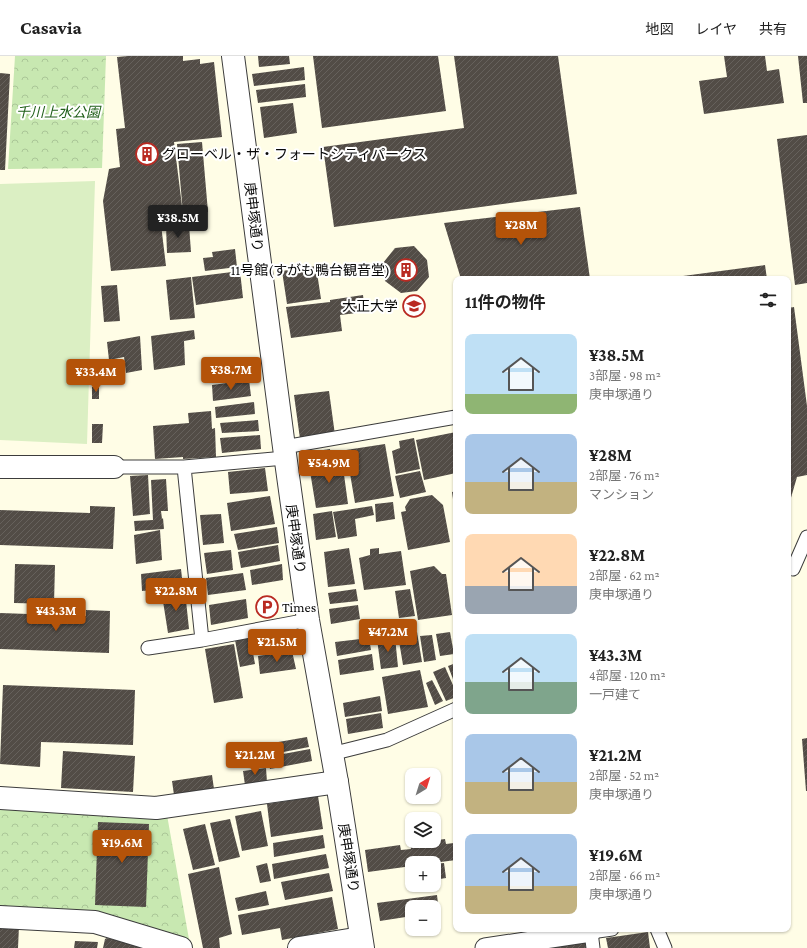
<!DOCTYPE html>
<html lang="ja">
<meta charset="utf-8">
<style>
:root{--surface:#fff;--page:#f6f6f6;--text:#222;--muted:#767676;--line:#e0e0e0;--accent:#b45309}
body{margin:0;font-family:"Crimson Pro","Noto Sans JP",serif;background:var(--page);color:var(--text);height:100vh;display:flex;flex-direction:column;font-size:15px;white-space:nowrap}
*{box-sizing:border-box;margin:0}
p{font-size:13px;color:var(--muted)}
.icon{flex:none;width:22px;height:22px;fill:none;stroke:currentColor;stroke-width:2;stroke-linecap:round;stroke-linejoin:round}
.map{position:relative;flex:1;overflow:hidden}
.details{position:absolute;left:453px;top:220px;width:338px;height:656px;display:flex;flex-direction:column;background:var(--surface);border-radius:8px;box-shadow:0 1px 3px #0004}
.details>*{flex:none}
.needle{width:26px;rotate:38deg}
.controls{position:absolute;left:405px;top:712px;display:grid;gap:8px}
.controls a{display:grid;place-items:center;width:36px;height:36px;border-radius:8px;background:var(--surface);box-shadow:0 1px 3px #0004;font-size:20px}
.price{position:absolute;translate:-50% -34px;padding:0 9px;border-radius:4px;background:var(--accent);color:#fff;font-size:13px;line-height:26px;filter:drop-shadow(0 1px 2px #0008)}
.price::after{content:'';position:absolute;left:50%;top:24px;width:12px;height:9px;margin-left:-6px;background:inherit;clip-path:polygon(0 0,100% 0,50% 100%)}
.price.on{background:#222;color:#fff}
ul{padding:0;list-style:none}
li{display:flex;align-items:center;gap:12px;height:100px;padding:0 12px}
li span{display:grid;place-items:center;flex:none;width:112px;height:80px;border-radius:8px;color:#555}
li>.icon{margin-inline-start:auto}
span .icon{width:48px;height:48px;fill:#fffc;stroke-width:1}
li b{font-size:17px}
h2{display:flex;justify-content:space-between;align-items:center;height:48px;padding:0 12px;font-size:17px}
header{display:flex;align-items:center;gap:24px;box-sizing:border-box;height:56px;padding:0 20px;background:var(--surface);border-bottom:1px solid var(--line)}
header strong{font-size:19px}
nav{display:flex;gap:22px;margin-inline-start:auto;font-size:14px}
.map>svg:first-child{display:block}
.park{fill:url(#park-crowns)}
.pitch{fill:#dbefc3}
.building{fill:url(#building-hatch)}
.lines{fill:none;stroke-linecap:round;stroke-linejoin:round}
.service-casing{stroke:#3c3c3c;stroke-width:15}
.pedestrian-casing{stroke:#3c3c3c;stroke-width:21}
.minor-casing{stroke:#3c3c3c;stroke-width:24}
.tertiary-casing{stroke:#3c3c3c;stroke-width:24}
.service{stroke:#fff;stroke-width:13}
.pedestrian{stroke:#fff;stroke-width:19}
.minor{stroke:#fff;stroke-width:22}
.tertiary{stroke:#fff;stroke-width:22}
.labels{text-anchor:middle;stroke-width:4;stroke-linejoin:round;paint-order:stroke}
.park-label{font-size:14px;font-style:italic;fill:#22601b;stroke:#fff}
.poi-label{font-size:14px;fill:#090909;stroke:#fff;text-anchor:start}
.street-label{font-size:14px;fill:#090909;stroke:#fff}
</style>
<header>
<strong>Casavia</strong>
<nav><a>地図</a><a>レイヤ</a><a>共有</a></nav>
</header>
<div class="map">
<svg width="807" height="892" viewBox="0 0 807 892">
<defs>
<pattern id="park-crowns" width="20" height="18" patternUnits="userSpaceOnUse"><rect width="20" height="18" fill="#c8e8b1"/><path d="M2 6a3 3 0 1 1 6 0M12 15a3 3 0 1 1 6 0" fill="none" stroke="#aac697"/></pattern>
<pattern id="building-hatch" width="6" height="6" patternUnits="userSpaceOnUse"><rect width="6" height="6" fill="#524c46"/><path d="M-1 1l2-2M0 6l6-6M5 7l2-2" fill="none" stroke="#66615c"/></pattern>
</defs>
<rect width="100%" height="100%" fill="#fffde6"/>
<!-- park -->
<path class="park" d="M15,0H106L102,112L8,113Z
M0,753L167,759L190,889L0,853Z"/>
<!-- pitch -->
<path class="pitch" d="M95,125L87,388L0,384V128Z"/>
<!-- building -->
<path class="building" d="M128,0H183V5L200,3V8L214,6L222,81L174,86L182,150L159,152L166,210L111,215L103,145L109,113L120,111L116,73L125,72L117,1Z
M258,0H289L290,8L259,11Z
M313,0H438L446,55L322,72Z
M454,0H558L577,138L334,171L323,91L464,72Z
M724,0H765L767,15L779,13L784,47L704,58L699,25L727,21Z
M798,0H807V47H803Z
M304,11L305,24L254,30L252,18Z
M0,17L10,18L5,114H0Z
M305,28L306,41L258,47L256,34Z
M293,47L297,77L264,82L260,51Z
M807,79V227L795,229L777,83Z
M202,86L208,156L183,158L177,88Z
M580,151L590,223H461L444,167Z
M189,169L191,196L167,197L166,170Z
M414,190L427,204L429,221L417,235L401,237L385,225L383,207L395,192Z
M235,193L237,211L205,215L203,202L213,201L212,196Z
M765,209L767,223H668V222Z
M316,210L321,243L287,248L282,215Z
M240,215L243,242L196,249L192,221Z
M191,221L195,262L170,264L166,224Z
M117,229L120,265L104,266L101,230Z
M363,239L365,256L340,259L342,275L291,282L286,251L330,246V244Z
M794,251L807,350V419L797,421L788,452V252Z
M194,274L195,283L184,285L185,309L154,314L151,280Z
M140,280L142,314L126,317L124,301L109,304L107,286Z
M249,324L251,340L213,345L212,329Z
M92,331H99V343H92Z
M329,335L335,379L300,383L294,339Z
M254,346L255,358L216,362L215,351Z
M211,355L212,373L215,372L216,401L183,403V401L155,403L153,370L189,367L188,357Z
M258,364L259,375L222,377L220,367Z
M92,368H103L102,387H92Z
M456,376V417L424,424L416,384Z
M260,379L261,393L222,397L220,382Z
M414,382L420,413L396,418L392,395L400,392L399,385Z
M385,388L394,440L355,447L346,394Z
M330,393L331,404L305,407L303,397Z
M342,404L348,448L316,452L309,409Z
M265,412L268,435L230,438L228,416Z
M420,415L426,436L400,442L395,420Z
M148,419L150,458L133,460L130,420Z
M166,423L168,455H161L162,463L163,462L164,473L135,475L134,465L153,464L151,424Z
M456,435V457H455L452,436Z
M432,439L443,449L450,486L408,494L401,456L406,455L405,451L410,443Z
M270,440L275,468L231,475L227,447Z
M393,446L395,463L376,466L375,448Z
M90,450L115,451L113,493L0,489V454L90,457Z
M372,450L374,459L355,463L357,480L338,483L333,456Z
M332,455L336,481L316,484L313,458Z
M221,458L224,487L203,489L200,459Z
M277,471L279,487L238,494L234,478Z
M160,474L162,504L136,508L134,479Z
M278,489L280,505L241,512L238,496Z
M349,492L355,528L328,531L324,496Z
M379,492V498L401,495L406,529L364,534L359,502L370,499V493Z
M231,494L233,514L207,518L204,497Z
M15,508L55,509L54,548L14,547Z
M282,508L283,524L252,529L250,514Z
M434,510L442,518H446L452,559L418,564L410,515Z
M181,513L183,531L142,535L141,518Z
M243,517L246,534L208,539L206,522Z
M356,533L358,545L330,548L328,537Z
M410,533L415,560L399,562L395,535Z
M185,535L189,573L168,577L162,539Z
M246,543L248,562L211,569L209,549Z
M358,549L360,563L331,568L329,553Z
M86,554L110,555L109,597L0,593V557L86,560Z
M417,576L422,606L403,609L398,579Z
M450,576L454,598L440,600L436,578Z
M432,579L436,604L424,606L420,580Z
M253,580L255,596L253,597L255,608L240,611L235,584Z
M395,581L398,611L381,613L377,583Z
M369,582L371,594L337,600L335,586Z
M234,588L243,642L214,647L205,593Z
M292,595L296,613L260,618L258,600Z
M372,598L374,614L340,619L338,604Z
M456,607V631L448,610Z
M445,611L456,636V641L446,645L433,616Z
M420,614L428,651L388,658L382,621Z
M432,624L443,645L435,649L426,627Z
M3,629L135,634L133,689L41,686L40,711L0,708Z
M380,640L382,655L345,661L343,647Z
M381,657L383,672L348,678L346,663Z
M307,681L309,691L263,700L261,689Z
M807,682V735H806L802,683Z
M310,693L312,705L270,713L267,701Z
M63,695L135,700L133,736L61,732Z
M266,712L267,726L245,729L243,715Z
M212,719L214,733L174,739L172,725Z
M318,740L323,773L271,781L267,748Z
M261,755L268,790L242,795L235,760Z
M230,763L240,801L219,806L210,767Z
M98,766L149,768L146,851L95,849Z
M205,768L215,809L193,814L183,773Z
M323,779L325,792L274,801L273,787Z
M456,781V804L433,807H412V810L368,816L365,794L400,789L401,794L411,793L410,788L445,783L446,788L454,787L453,782Z
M326,798L329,812L274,823L272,808Z
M267,807L271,825L260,827L256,810Z
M444,807L446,822L434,824V808Z
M219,811L232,878L219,882L220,892H203L188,818Z
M329,817L333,835L285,844L281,826Z
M266,835L269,849L238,855L235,842Z
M437,839L439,857L434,858V851H412V860L380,865L377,847Z
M332,841L338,873L282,884L280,872L242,879L238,859Z
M0,869L19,870L18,892H0Z
M648,876L650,892H608L606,882Z
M107,882L146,891V892H103L105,883Z
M75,885L98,886L97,892H74Z
M585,886L586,892H539Z"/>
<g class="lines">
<!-- service casing -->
<g class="service-casing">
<path id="service" d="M284,391L456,361
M114,411H184L285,402
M184,411L202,584
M793,513L807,481
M148,592L202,584L308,564
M331,698L387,684L456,653
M657,873L665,892
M593,892L591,876L612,873"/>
</g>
<!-- pedestrian casing -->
<g class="pedestrian-casing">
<path id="pedestrian" d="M485,892L591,876"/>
</g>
<!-- minor casing -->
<g class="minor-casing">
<path id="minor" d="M0,411H114
M0,742L156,752L337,726
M0,861L95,866L181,892
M299,892L361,882"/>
</g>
<!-- tertiary casing -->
<g class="tertiary-casing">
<path id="tertiary" d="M233,0L284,391L308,564L337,726L363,892"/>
</g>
<!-- service -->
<use href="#service" class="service"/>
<!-- pedestrian -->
<use href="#pedestrian" class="pedestrian"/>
<!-- minor -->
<use href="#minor" class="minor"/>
<!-- tertiary -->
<use href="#tertiary" class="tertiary"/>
</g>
<!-- icons -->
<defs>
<g id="building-ring" transform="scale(1.15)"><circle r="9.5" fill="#fff" stroke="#b92a22" stroke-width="1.5"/><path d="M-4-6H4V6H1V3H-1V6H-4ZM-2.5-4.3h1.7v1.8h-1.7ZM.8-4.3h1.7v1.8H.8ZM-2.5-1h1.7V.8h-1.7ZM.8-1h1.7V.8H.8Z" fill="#b92a22"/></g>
<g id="university-ring" transform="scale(1.15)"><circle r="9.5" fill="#fff" stroke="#b92a22" stroke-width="1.5"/><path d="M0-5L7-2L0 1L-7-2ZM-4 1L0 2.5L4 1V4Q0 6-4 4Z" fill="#b92a22"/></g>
<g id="parking-ring" transform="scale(1.15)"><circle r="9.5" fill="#fff" stroke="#b92a22" stroke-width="1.5"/><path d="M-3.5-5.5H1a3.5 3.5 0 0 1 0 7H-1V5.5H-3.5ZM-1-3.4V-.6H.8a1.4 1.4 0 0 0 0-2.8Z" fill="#b92a22"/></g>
</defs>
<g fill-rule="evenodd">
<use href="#building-ring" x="147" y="98"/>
<use href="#building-ring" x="406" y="214"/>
<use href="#university-ring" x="414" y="250"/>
<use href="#parking-ring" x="267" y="551"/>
</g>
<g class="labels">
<!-- park labels -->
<g class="park-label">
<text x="58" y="61">千川上水公園</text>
</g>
<!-- poi labels -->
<g class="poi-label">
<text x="162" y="103">グローベル・ザ・フォートシティパークス</text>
<text x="390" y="219" text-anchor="end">11号館(すがも鴨台観音堂)</text>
<text x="398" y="255" text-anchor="end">大正大学</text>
<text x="282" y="556">Times</text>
</g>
<!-- street labels -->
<g class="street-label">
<text transform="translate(254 161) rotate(83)" y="5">庚申塚通り</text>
<text transform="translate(296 483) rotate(82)" y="5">庚申塚通り</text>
<text transform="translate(349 802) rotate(81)" y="5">庚申塚通り</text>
</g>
</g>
</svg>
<div class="controls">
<a><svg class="needle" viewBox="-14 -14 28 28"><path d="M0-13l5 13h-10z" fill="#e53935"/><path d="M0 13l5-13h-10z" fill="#767676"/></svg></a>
<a><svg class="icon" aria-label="layers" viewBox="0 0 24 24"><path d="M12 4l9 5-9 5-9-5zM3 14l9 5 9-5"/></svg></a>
<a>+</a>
<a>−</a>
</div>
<b class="price on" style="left:178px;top:183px">¥38.5M</b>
<b class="price" style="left:521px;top:190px">¥28M</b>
<b class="price" style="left:231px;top:335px">¥38.7M</b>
<b class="price" style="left:96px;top:337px">¥33.4M</b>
<b class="price" style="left:329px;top:428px">¥54.9M</b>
<b class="price" style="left:176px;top:556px">¥22.8M</b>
<b class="price" style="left:56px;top:576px">¥43.3M</b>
<b class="price" style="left:388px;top:597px">¥47.2M</b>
<b class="price" style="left:277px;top:607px">¥21.5M</b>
<b class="price" style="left:255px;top:720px">¥21.2M</b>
<b class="price" style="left:122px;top:808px">¥19.6M</b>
<section class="details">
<h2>11件の物件<svg class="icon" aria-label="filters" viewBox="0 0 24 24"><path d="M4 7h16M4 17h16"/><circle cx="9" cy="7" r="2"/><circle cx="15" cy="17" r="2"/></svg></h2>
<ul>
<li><span style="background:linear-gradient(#bfe0f5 75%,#8fb573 0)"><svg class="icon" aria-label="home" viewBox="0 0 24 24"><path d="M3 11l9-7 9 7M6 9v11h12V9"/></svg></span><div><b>¥38.5M</b><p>3部屋 · 98 m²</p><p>庚申塚通り</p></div></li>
<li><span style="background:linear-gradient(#a9c7e8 60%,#c2b280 0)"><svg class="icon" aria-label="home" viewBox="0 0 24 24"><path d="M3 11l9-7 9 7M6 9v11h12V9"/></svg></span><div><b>¥28M</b><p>2部屋 · 76 m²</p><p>マンション</p></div></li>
<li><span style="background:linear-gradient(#ffd9b3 65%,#9aa5b1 0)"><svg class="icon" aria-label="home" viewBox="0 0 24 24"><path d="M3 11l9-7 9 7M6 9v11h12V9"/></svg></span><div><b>¥22.8M</b><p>2部屋 · 62 m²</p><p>庚申塚通り</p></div></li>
<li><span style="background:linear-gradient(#bfe0f5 60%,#7fa58c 0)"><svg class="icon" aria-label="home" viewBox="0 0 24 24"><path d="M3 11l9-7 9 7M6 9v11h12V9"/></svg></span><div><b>¥43.3M</b><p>4部屋 · 120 m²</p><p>一戸建て</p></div></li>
<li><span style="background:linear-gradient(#a9c7e8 60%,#c2b280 0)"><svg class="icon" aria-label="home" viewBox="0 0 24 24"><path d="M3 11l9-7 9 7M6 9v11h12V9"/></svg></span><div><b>¥21.2M</b><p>2部屋 · 52 m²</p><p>庚申塚通り</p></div></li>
<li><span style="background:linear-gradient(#a9c7e8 65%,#c2b280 0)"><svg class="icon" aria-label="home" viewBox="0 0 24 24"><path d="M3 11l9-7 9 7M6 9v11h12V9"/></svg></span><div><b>¥19.6M</b><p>2部屋 · 66 m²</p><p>庚申塚通り</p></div></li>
</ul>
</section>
</div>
